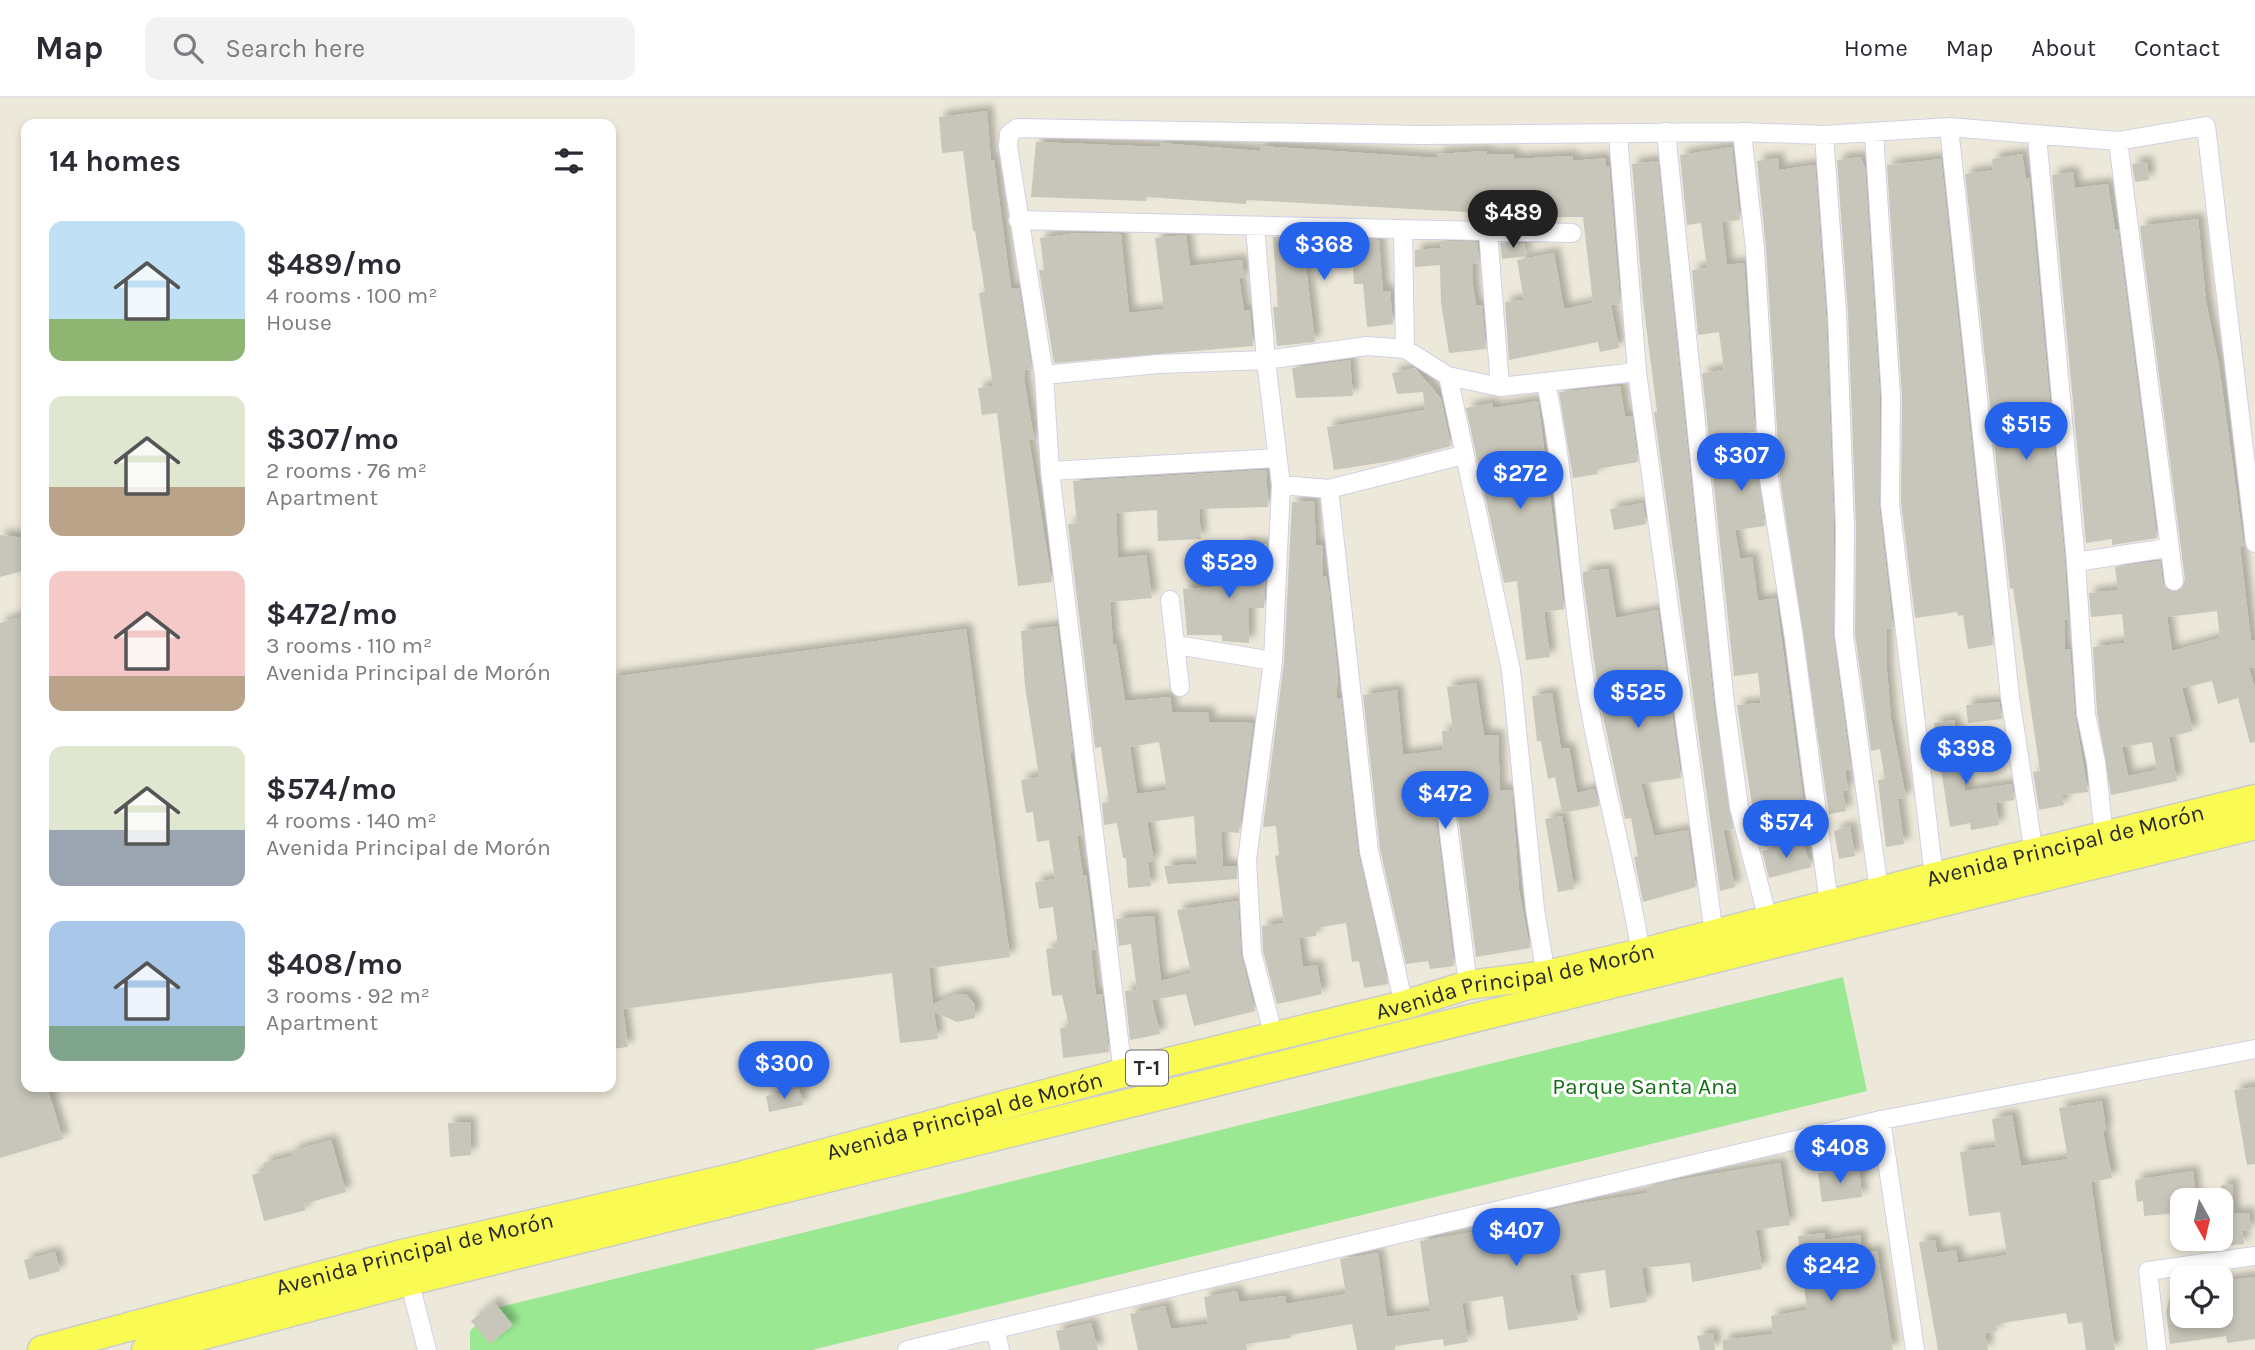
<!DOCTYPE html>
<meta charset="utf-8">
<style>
:root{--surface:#fff;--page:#f2f2f3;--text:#2b2b33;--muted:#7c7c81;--line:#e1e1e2;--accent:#2563eb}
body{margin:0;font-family:Karla,sans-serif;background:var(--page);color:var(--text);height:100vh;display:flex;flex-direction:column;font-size:26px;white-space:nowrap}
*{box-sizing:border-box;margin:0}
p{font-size:23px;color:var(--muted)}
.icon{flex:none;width:38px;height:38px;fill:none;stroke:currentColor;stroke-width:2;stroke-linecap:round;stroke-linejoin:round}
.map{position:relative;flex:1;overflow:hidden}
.panel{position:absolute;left:21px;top:21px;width:595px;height:973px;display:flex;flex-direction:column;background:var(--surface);border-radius:14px;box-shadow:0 4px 10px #0003}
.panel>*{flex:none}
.needle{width:46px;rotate:172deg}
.controls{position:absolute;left:2170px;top:1090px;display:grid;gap:14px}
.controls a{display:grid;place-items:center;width:63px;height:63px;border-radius:14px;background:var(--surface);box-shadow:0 4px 10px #0003;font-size:35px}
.price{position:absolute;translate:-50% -60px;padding:0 16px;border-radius:24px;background:var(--accent);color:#fff;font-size:23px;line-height:46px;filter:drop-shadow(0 2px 4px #0008)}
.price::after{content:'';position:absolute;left:50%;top:42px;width:21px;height:16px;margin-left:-10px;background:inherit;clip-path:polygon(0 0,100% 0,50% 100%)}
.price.active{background:#222;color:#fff}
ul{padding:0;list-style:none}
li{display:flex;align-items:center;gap:21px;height:175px;padding:0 28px}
li span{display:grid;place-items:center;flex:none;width:196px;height:140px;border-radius:14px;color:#555}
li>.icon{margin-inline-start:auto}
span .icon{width:84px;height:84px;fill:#fffc;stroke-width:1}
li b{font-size:30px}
h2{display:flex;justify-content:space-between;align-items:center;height:84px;padding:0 28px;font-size:30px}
header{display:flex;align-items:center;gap:42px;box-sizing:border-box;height:98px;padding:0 35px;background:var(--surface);border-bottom:2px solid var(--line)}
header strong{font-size:33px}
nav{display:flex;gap:38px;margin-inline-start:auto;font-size:24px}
.search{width:490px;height:63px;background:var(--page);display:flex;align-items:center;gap:18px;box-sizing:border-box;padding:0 24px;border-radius:14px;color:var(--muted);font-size:26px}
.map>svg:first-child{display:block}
.green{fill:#9be892}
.building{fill:#c8c6ba;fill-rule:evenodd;filter:url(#shadow)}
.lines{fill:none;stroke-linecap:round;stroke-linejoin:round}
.street-casing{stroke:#d1d0e4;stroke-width:20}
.primary-casing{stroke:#ccc;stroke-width:31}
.street{stroke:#fff;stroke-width:18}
.primary{stroke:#fafb52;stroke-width:28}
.labels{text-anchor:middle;stroke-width:6;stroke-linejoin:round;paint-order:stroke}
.shield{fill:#fff;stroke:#6a6a6a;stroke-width:2}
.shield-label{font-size:21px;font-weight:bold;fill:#2a2a2a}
.street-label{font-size:23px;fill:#2a2a2a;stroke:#fff}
.park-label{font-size:23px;fill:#146c17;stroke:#fff}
</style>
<header>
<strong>Map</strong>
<div class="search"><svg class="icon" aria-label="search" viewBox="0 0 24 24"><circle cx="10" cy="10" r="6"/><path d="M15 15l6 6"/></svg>Search here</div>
<nav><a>Home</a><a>Map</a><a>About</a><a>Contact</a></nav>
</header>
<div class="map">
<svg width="2255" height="1252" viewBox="0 0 2255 1252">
<defs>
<filter id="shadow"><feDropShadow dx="6" dy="-6" stdDeviation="3.5" flood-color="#0004"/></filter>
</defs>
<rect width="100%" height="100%" fill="#ede9da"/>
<!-- green -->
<path class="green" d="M1843,879L1867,993L812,1252H470V1233L492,1211Z"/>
<!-- building -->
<path class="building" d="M987,13L991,63L994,62L1011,191L1019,190L1032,271L1025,272L1024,280L1034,341L1029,342L1052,484L1018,488L997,315L982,317L978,290L993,288L979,195L985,194L975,133H973L963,53L942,55L939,19Z
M1036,44L1160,49V45L1260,53V48L1437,60V56L1487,53V56H1514V61L1572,58L1573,63L1605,60L1606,69L1609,68L1620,206L1611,207L1619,250L1600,254L1598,244L1509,262L1505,204L1524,202L1517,162L1554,155L1564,211L1593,205L1583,119H1549V123L1485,122V115L1266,103L1246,102V106L1147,99L1146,103L1031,99Z
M1732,49L1740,122L1722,124L1727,167L1744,165L1755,334L1719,338L1723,369L1757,365L1765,428L1735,432L1740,461L1752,459L1758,503L1776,500L1805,714L1755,727L1737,607L1761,605L1758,575L1734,578L1702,275L1724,272L1719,234L1698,237L1692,172L1707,170L1701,125L1687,127L1680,57Z
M2022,56L2026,81L2029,80L2065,465L2068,522H2064L2065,552L2070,551L2075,617L2088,694L2062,697L2064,707L2039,712L2033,674L2040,673L2013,490L2010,491L1965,76L1993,72L1992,61Z
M1861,59L1865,70L1880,299L1879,407L1893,530L1886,531L1887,573L1891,621L1906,700L1898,701L1904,746L1886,749L1878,682L1885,681L1880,651L1871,653L1855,536L1856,430L1848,215L1837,62Z
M1778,60L1779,72L1815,67L1826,216L1834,430L1833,537L1851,671L1845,672L1848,692L1843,693L1846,713L1829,716L1780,380L1766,150L1757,63Z
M1941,61L1993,547L1968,551L1963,517L1958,518L1957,514L1915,520L1901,405L1902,298L1887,67Z
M1658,63L1714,608L1733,731L1723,732L1735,789L1720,793L1654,314H1657L1643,203L1632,66Z
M2147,64L2149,82L2135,84L2132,66Z
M2073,74L2075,90L2108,86L2115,132L2118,131L2157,440L2112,447V441L2086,445L2052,77Z
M2198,121L2206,203L2219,268L2244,449H2240L2251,542H2254L2255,554V569L2249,570L2255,591V644L2250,645L2238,600L2218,606L2212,583L2182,590L2193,633L2169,639L2177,683L2111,697L2097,614L2093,549L2125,545L2122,516L2091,519L2089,495L2118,492L2115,469L2160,463L2163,485L2169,493L2180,492L2185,482L2140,128ZM2217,513L2220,540L2172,553L2167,519ZM2152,644L2157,672L2128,678L2122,649Z
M1077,135L1121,136L1129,215L1164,211L1155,140L1186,137L1190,168L1242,162L1244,179L1239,180L1244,213L1250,212L1253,248L1054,265L1039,172H1044L1040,140Z
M1273,139L1379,142L1383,194L1390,193L1393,226L1367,229L1363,186H1354L1353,165L1306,169L1315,244L1277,248L1273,209H1278Z
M1440,143L1477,144L1479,165L1473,166V188L1476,208L1482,207L1486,251L1449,255L1441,205L1440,167L1415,169V152L1441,150Z
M1500,145H1524L1526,158L1502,161Z
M1350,262L1353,298L1296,300L1292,270Z
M1415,270L1441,301L1451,348L1398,362L1334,372L1327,329L1425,312L1423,294L1397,296L1392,275Z
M1620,288L1625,319L1632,318L1638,364L1597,371L1598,376L1573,380L1559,294Z
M1538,303L1564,511L1544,514L1550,559L1526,562L1517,483L1504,485L1466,310L1492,305L1493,310Z
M1266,372L1268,409L1199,411L1201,441L1158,443L1157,412L1116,415L1118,460L1146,457L1152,500L1110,504L1113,546H1116L1125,603L1170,599L1172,614L1209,615V624L1253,625L1239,735L1221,733L1223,768H1236L1237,781L1168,786L1164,768L1197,766L1194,718L1147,724L1154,763L1148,764L1151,788L1128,790L1126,760H1123L1117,725L1104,727L1102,705L1109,704L1101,649L1095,650L1068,426H1077L1073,383ZM1159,644L1167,692L1137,696L1130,649Z
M1314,403L1316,447H1322L1323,478H1326L1329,493L1338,577L1336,601L1341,600L1358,754L1388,886L1364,890L1359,863L1352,864L1346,825L1316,830V838L1299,840L1303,869L1317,867L1322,896L1277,906L1263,853L1262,828L1284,825L1275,758L1279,757L1276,728L1263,729L1284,564L1292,404Z
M1643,405L1646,426L1614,432L1610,411Z
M0,437L25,440L26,472L0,479Z
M1241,446L1267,447L1264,510H1249V545L1222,543V537H1187L1183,491L1226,488L1227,477H1240Z
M1608,471L1616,520L1658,512L1681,680L1641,686L1654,738L1688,732L1696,789L1643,804L1634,759L1638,758L1631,720L1625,721L1599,599L1583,481V474Z
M26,517V989H47L63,1041L0,1060V525Z
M1057,528L1073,654L1070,655L1083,737L1077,738L1083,777H1086L1096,851L1091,852L1096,897L1102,896L1109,954L1063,960L1060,930L1069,929L1062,897L1052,898L1046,851L1058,849L1053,809L1039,811L1035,784L1055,781L1049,742L1037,744L1033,714L1026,715L1021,682L1039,679L1025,588L1021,533Z
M966,531L1010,859L929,870L933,906L957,896H966L975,907V920L957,924L934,914L938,941L900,945L892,875L623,911L628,949L611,951V579Z
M1476,585L1484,638L1498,637L1500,693L1512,692L1519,792L1530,850L1476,859L1455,694L1449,685L1442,684L1434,690L1433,696L1454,868L1430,871L1428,863L1406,866L1380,751L1363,597L1397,592L1403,657L1443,652L1442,633H1453L1447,589Z
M1552,595L1561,651L1569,650L1577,695L1595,691L1599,708L1562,715L1555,679L1548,681L1541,643H1537L1532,598Z
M1999,604L2002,621L1968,625L1966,607Z
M1954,622L1965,693L2012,686L2014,702L1996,705L1999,727L1971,732L1970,725L1950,729L1934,625Z
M1562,718L1574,791L1558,794L1545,721Z
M1850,728L1855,758L1839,761L1834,733Z
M1803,745L1811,769L1769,780L1762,753Z
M1238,803L1241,856L1255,913L1194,928L1186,896L1152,902L1160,936L1130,942L1125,893L1137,892L1131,846L1119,848L1116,821L1154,818L1161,883L1191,875L1177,812Z
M2255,989V1066L2247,1067L2234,992Z
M799,991L803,1007L769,1014L766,998Z
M2102,1003L2106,1032L2103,1033L2112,1080L2091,1084L2115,1252H2086L2082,1224L2068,1226L2066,1215L1996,1226L1997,1233L1985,1235L1988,1252H1938L1919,1144L1935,1142L1937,1155L1956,1152L1958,1165L2007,1157L2000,1114L1969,1118L1960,1054L1996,1049L1992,1021L2012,1017L2021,1068L2068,1061L2059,1010Z
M470,1024L471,1057L450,1059L448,1025Z
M331,1042L346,1094L304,1106L306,1112L264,1123L252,1077L265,1073L263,1065L293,1058L292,1053Z
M1780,1065L1790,1127L1756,1132L1762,1171L1692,1184L1690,1165L1642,1170L1647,1204L1610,1210L1605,1172L1570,1177L1578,1222L1508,1232L1503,1198L1462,1205L1468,1244L1444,1248L1443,1241L1395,1248V1252H1357L1352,1226L1290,1237L1291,1240L1246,1246L1247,1252H1138L1130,1216L1165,1208L1171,1231L1208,1226L1204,1199L1237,1193L1239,1204L1285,1198L1286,1206L1346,1196L1340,1161L1378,1155L1387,1219L1430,1213L1420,1143L1491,1131V1126L1571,1107L1648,1095L1647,1089L1671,1083Z
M1859,1070L1862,1099L1822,1104L1818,1075Z
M2193,1073L2196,1102L2176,1105L2177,1115L2144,1118L2143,1103L2137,1104L2135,1082Z
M2232,1086L2234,1116L2249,1115L2251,1132L2242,1133L2244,1146L2221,1148V1087Z
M1824,1135L1825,1142L1860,1137L1862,1155L1877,1153L1893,1252H1723V1242L1773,1236L1771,1218L1807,1212L1798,1138Z
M55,1154L60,1173L29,1182L24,1162Z
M2255,1179V1241L2227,1245L2226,1238L2170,1246L2166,1213L2175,1181L2182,1180V1218H2223L2221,1183Z
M494,1204L513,1227L490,1246L471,1223Z
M1091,1225L1098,1252H1060L1056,1233Z
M1713,1235L1715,1252H1700L1697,1238Z"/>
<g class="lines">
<!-- street casing -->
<g class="street-casing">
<path id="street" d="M1949,29L2010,599L2034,756
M1666,34L1725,606L1739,709L1768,822
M1742,34L1755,151L1769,381L1794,540L1829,806
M1874,35L1891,299L1890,406L1934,779
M1618,36L1637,274L1714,836
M1824,37L1837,215L1845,430L1844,537L1879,793
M2037,38L2076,464L2086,616L2096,664L2104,738
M2118,43L2174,483
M1018,122L1572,135
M1255,128L1266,262L1281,387L1273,563L1247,762L1252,855L1274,939
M1403,132L1405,251
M1488,133L1500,289
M1044,277L1158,266L1266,262L1367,248L1405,251L1448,278L1500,289L1637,274
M1448,278L1511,572L1535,811L1546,877
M1546,285C1568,389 1569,496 1588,601C1603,686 1627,769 1641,855
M1050,373L1276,360
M1281,387L1329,391L1463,357
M1329,391L1369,753L1404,907
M2076,464L2167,450
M1170,502L1180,589
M1177,547L1273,563
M1444,695L1468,887
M1123,975L1050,373L1044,277L1008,48L1009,36L1017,30L1422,37L1742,34L1824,37L1949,29L2118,43L2206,28L2255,445
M1881,1022L1915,1252
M407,1174L427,1252
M995,1231L1000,1252
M907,1252L1881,1022L2255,951
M2157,1252L2148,1173L2255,1158"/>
</g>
<!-- primary casing -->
<g class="primary-casing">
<g id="primary">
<path id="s1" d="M42,1252L402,1156L736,1079L1123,975L1404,907L1468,887L1546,877L1641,855L1934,779L2255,701"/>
<path d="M146,1252L410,1183L2255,727"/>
</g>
</g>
<!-- street -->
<use href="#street" class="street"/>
<!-- primary -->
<use href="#primary" class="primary"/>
</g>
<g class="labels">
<!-- shield labels -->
<rect class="shield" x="1126" y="952.5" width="42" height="35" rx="5"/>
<g class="shield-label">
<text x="1147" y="977">T-1</text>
</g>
<!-- street labels -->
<g class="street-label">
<text dy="8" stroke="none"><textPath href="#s1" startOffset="2086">Avenida Principal de Morón</textPath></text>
<text dy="8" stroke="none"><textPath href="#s1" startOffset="1519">Avenida Principal de Morón</textPath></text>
<text dy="8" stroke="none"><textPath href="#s1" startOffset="952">Avenida Principal de Morón</textPath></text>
<text dy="8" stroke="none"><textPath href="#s1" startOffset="385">Avenida Principal de Morón</textPath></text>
</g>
<!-- park labels -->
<g class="park-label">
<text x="1645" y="996">Parque Santa Ana</text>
</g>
</g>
</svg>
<div class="controls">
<a><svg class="needle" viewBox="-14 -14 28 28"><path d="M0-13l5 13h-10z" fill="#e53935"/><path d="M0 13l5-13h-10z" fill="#7c7c81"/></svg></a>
<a><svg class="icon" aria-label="locate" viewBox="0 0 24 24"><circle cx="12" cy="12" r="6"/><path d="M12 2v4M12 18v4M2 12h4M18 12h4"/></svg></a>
</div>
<b class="price active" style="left:1513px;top:152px">$489</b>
<b class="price" style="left:1324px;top:184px">$368</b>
<b class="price" style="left:2026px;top:364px">$515</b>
<b class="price" style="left:1741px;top:395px">$307</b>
<b class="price" style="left:1520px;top:413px">$272</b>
<b class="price" style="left:1229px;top:502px">$529</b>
<b class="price" style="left:1638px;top:632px">$525</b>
<b class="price" style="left:1966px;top:688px">$398</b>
<b class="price" style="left:1445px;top:733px">$472</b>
<b class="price" style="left:1786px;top:762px">$574</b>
<b class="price" style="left:784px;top:1003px">$300</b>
<b class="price" style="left:1840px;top:1087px">$408</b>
<b class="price" style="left:1516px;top:1170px">$407</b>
<b class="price" style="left:1831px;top:1205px">$242</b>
<section class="panel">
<h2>14 homes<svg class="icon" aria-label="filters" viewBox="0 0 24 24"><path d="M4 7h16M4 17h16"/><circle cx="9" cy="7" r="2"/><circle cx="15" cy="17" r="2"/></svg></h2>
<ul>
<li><span style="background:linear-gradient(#bfe0f5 70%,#8fb573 0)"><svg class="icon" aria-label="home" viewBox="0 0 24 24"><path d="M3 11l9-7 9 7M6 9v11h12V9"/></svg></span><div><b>$489/mo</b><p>4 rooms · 100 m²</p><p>House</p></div></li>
<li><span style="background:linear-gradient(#dfe7d0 65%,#b9a48a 0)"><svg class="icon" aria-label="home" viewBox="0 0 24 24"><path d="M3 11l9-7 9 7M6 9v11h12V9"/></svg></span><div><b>$307/mo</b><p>2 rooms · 76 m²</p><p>Apartment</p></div></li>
<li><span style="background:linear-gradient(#f6c9c9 75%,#b9a48a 0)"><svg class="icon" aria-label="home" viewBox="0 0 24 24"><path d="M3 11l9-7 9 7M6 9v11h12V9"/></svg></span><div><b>$472/mo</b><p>3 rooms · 110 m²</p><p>Avenida Principal de Morón</p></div></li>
<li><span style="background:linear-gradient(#dfe7d0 60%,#9aa5b1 0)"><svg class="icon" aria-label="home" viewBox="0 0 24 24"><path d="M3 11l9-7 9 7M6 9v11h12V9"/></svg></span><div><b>$574/mo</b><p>4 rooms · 140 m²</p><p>Avenida Principal de Morón</p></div></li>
<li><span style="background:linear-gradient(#a9c7e8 75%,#7fa58c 0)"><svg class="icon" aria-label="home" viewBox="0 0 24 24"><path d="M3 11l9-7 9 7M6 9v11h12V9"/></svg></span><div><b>$408/mo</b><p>3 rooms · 92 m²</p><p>Apartment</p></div></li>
</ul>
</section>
</div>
